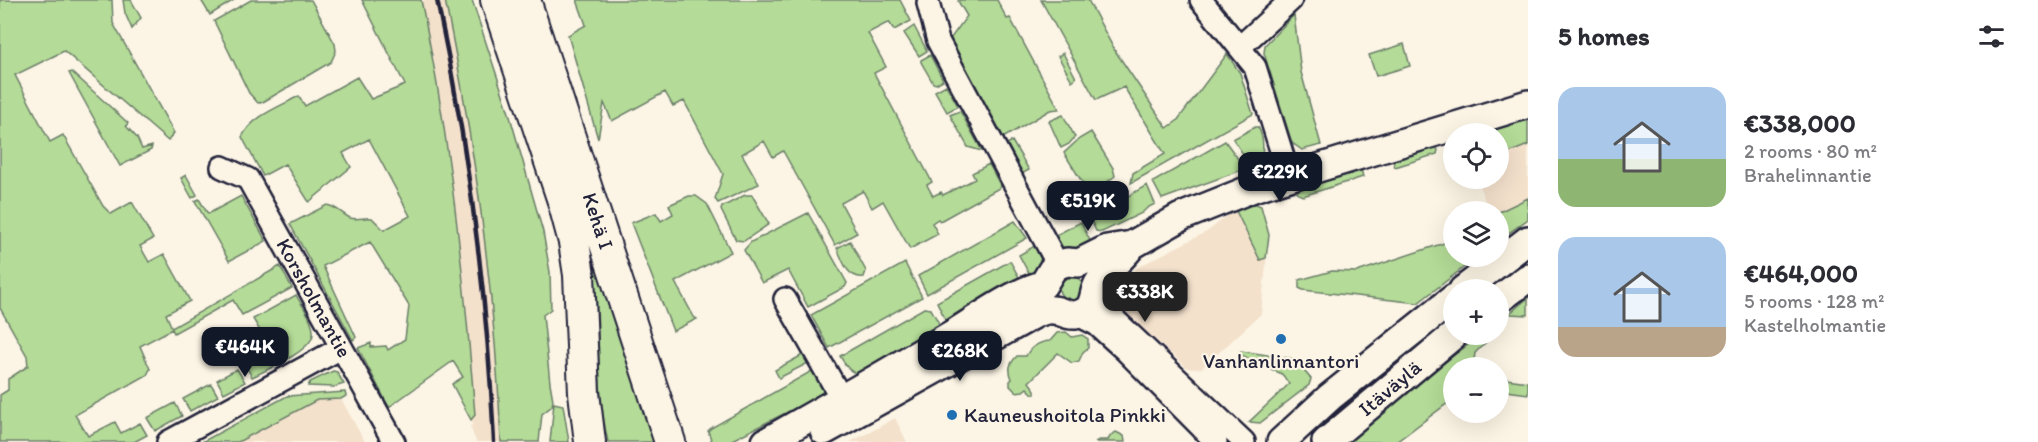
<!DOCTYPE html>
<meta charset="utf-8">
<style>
:root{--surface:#fff;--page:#f2f2f3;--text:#2b2b33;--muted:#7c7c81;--accent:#111827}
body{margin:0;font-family:Itim,sans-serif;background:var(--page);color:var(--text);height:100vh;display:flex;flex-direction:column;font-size:22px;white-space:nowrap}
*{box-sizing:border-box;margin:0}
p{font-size:20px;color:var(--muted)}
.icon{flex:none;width:33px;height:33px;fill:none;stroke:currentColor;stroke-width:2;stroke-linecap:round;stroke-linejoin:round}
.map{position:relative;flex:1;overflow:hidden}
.drawer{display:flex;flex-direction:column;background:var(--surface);width:510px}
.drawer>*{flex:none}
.controls{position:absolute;left:1443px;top:123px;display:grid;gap:12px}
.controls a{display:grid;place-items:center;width:66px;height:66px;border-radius:50%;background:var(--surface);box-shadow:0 6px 24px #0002;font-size:30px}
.price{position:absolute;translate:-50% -51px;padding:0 14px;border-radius:12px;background:var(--accent);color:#fff;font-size:20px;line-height:39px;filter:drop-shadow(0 2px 3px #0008)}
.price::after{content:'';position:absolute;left:50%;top:36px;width:18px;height:14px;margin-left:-9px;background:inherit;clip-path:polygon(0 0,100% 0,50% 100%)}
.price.on{background:#222;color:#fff}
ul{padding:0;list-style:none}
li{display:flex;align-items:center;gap:18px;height:150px;padding:0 30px}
li span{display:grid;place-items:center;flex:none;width:168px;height:120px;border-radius:18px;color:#555}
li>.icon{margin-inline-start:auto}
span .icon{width:72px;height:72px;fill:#fffc;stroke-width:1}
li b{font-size:26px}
h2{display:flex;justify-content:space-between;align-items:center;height:72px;padding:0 30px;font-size:26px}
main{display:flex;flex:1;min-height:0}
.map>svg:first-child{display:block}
.built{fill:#f4e1cc}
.green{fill:#b4db97;stroke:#6b7e69;stroke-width:1.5}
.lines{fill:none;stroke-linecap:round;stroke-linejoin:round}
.minor-casing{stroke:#22223b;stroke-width:26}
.major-casing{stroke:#22223b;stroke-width:32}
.highway-casing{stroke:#22223b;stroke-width:34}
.minor{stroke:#fcf5e5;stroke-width:21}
.major{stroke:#fcf5e5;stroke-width:27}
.highway{stroke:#fcf5e5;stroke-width:30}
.rail{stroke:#22223b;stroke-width:4.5}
.poi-dot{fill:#1f6fb2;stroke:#fcf5e5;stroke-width:2}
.labels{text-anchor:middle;stroke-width:4.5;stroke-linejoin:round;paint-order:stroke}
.street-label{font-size:21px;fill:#22223b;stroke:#fcf5e5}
.poi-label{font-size:21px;fill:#22223b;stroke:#fcf5e5}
</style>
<main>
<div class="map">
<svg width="1528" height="442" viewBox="0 0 1528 442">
<rect width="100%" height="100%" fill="#fcf5e5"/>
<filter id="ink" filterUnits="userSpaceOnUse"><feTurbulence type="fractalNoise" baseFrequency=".0167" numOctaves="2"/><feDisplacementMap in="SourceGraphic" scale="12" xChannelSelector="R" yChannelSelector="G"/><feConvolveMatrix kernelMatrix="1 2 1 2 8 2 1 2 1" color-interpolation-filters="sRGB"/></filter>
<g filter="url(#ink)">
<!-- built -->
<path class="built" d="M421,0H445L456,55L474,152L489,270L499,378L502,442H476L470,426L473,425L471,420L475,415L463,274L449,156L434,61Z
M1528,145V198L1499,212L1488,211L1478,179L1498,178L1499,157Z
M1254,203L1261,206L1269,235L1261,314L1202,368L1191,369L1186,367L1129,316L1117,297L1119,286L1138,267L1208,231L1228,215Z
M341,399L365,442H202L317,400Z
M895,418L907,442H850L870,432Z"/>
<!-- green -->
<path class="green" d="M0,0H112L113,23L174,133L168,141L64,51L15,75L50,142L63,135L103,206L111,214L132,202L153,239L140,246L149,262L164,254L190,301L166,314L172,328L280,266L292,288L242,315L233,300L174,333L172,329L140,346L150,369L147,375L75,415L88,436L115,422L121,433L140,423L147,435L134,442H0V395L8,390V379L28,366L27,356L0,308Z
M123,0H131L141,18L132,29L125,13Z
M201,0H234L210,15Z
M251,0H311L335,44L336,51L331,62L263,102L258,103L249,93L214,21Z
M362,0H421C450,137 464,276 475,415L471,420L452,384L463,377L453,361L389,407L358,348L371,343V347L386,346L388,350L405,339L409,306L370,242L323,266L356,337L353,340L290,224L327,205C337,207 342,214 350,218C358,220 365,217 372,218L384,230L410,216L369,139L343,153L351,167L309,202L285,164L263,176L242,137C252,116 279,107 299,96L305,106L357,77L371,99L405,85Z
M445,0H472L509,113L543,232L550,272L551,309L543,315L550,383L553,400L552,406L542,414L539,442H501C495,293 475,146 445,0Z
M577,0H900L911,21L894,30L889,22L868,33L886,67L874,73L932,182L927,185L933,196L941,192L943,195L975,179L972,173L989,164L1001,187L940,221L938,219L932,223L938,234L910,249L883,201L872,208L863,191L841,203L857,233L835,245L783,151L773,157L764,141L742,154L759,184L718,203L715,199L723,174L684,101L673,106L665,92L612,121L604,103L598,139L568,35L586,25Z
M960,0H997L1007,19L1010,18L1059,109L1050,110L998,141L945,46L967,16L958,1Z
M1041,0H1088L1114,49L1167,128L1177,121L1227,54L1240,73L1253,114L1131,183L1133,173L1165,154L1124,87L1096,100Z
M1294,15L1301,72L1321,145L1302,150L1292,143L1264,53L1265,45Z
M914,26L927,51L919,56L904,33Z
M1404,44L1410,66L1376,76L1369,55Z
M1063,53L1076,78L1072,81L1058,56Z
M930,55L943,80L936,84L933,83L921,62V60Z
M72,72L128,123L126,126L137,138L142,149L152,146L151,150L120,166L69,73Z
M946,85L958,106L947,112L935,91Z
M960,111L982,151L968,147L950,115Z
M1063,115L1075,137L1069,144L1061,148L1049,121Z
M1528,118V145L1499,157L1498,134L1478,133Z
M1255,127H1258C1264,137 1264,147 1261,159L1254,163L1245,157L1233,139Z
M1091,132L1113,168L1115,176L1095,191L1089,193L1064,153L1079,139Z
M1012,141L1029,170L1018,176L1002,147Z
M1225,141L1244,167L1242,170L1162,199L1153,182Z
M1435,146L1438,150L1437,154L1395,167L1392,159Z
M1361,169L1363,177L1303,196L1298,194L1297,191L1300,188Z
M186,175L197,195L192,198L181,178Z
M1147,185L1155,204L1147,208L1142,213L1102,232L1096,231L1090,218Z
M745,195H752L769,224L744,241L736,240L721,210L722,207Z
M241,196L266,241L229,261L195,201L199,199L208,214Z
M689,196H696L707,204L731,252L675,282L694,317L697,319L673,331L631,223L656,213L661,221L673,214L669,205Z
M1528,198V219L1499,240V212Z
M1254,203L1261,206L1269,235L1266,258L1260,260L1236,211Z
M808,213L847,283L845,287L808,307L788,270L762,283L744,250L751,242Z
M1015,221L1027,238L927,294L918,276Z
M1081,222L1095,251L1066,254L1060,248L1054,236Z
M1453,240L1454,256L1477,257L1418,303L1303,290L1299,288V280L1332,271L1357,272Z
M850,241L866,271L864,277C847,279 843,261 837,248Z
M1038,244L1047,264L1034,283L1019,255Z
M1010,261L1020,279L947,323L937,302Z
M905,263L922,297L829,348L811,315Z
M601,268L656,442H608C595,386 601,327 594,271Z
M1059 288a12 12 0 1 1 24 0a12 12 0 1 1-24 0Z
M296,295C302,306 314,320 313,334C312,351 266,370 252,377L246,366L272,351L253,319Z
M1528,298V315L1510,314V313Z
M924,308L931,309L942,329L861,374C849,373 846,366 840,356Z
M1066,332L1072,337L1082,335L1088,339V348L1083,352L1079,361L1072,363L1058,353L1029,382L1035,390V394H1033L1027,388L1023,391L1016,392L1010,386V381L1012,379C1008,369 1009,364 1017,356H1026C1031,346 1039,342 1050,341L1057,333Z
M1481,335H1493L1475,353L1473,367L1454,368L1453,399L1396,442H1339Z
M1241,351L1294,359L1311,379L1309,385L1260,423L1249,422L1289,384L1282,374L1239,354Z
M808,352L810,362L779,378L775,370Z
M1380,366L1390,375L1321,433L1312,424Z
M817,368L829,391L728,442H712L708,431L711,428Z
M237,369L245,382L224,393L217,380Z
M333,371L337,372L344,384L334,387L308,386L310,382Z
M1499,378L1528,382V394L1499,390Z
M211,384L218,396L190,411L183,399Z
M345,392L346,396L341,399L317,400L238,442H202L287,396Z
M175,403L182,416L155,431L147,418Z
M554,403L563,405L569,442H550Z
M1116,432L1124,436L1125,442H1095L1099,440H1108L1111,435Z"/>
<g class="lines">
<!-- minor casing -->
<g class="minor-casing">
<path id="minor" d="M1201,0L1255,67L1289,176
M928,3L938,41L1058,265
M1240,47L1291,0
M222,167L248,179L394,442
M785,299L848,410
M1094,300L1244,442
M1076,314L1096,324L1126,351L1216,442
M168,442L341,348"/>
</g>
<!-- major casing -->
<g class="major-casing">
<path id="major" d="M1463,290L1528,240
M1498,300L1528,278
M824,431L1035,314C1040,312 1047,309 1053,310C1060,310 1066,316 1075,315C1097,310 1091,297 1098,284C1106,268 1122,260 1132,245
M766,442C828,407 890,371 951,335C974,321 1019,289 1043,285L1052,270L1058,265L1067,262L1079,263L1107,249L1132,245L1181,217L1256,187L1528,104
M1281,442L1330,397L1454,298
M1326,442L1455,334"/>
</g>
<!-- highway casing -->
<g class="highway-casing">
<path id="highway" d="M496,0L563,201L574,242L579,275L584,393L590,442
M525,0L670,442"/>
</g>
<!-- minor -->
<use href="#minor" class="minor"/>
<!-- major -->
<use href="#major" class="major"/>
<!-- highway -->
<use href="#highway" class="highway"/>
<!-- rail -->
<path class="rail" d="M437,0C468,145 487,293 494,442"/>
</g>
</g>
<!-- markers -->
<g class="poi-dot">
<circle cx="1281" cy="339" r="6"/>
<circle cx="952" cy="415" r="6"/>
</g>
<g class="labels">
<!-- street labels -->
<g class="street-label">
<text transform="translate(598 221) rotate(72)" y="7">Kehä I</text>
<text transform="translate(314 298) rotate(61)" y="7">Korsholmantie</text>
<text transform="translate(1390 388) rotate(-40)" y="7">Itäväylä</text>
</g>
<!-- poi labels -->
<g class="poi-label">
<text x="1281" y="368">Vanhanlinnantori</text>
<text x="964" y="422" text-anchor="start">Kauneushoitola Pinkki</text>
</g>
</g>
</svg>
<div class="controls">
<a><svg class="icon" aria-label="locate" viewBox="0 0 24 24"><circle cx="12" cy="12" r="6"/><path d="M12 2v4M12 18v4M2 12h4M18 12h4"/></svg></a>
<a><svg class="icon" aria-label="layers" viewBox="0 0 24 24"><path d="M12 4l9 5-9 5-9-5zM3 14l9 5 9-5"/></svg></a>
<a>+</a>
<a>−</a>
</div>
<b class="price" style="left:1280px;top:203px">€229K</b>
<b class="price" style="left:1088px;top:232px">€519K</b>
<b class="price on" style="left:1145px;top:323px">€338K</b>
<b class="price" style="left:245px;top:378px">€464K</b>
<b class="price" style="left:960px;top:382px">€268K</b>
</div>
<section class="drawer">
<h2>5 homes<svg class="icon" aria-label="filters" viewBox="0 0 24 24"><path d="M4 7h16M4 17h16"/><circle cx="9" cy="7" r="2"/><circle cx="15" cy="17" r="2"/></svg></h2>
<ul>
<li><span style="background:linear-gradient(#a9c7e8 60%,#8fb573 0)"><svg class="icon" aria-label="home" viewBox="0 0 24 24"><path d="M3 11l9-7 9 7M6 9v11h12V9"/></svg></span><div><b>€338,000</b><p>2 rooms · 80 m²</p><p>Brahelinnantie</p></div></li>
<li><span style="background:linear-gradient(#a9c7e8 75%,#b9a48a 0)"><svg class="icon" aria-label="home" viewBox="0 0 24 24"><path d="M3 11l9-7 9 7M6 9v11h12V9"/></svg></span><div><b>€464,000</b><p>5 rooms · 128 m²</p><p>Kastelholmantie</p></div></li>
</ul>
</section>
</main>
